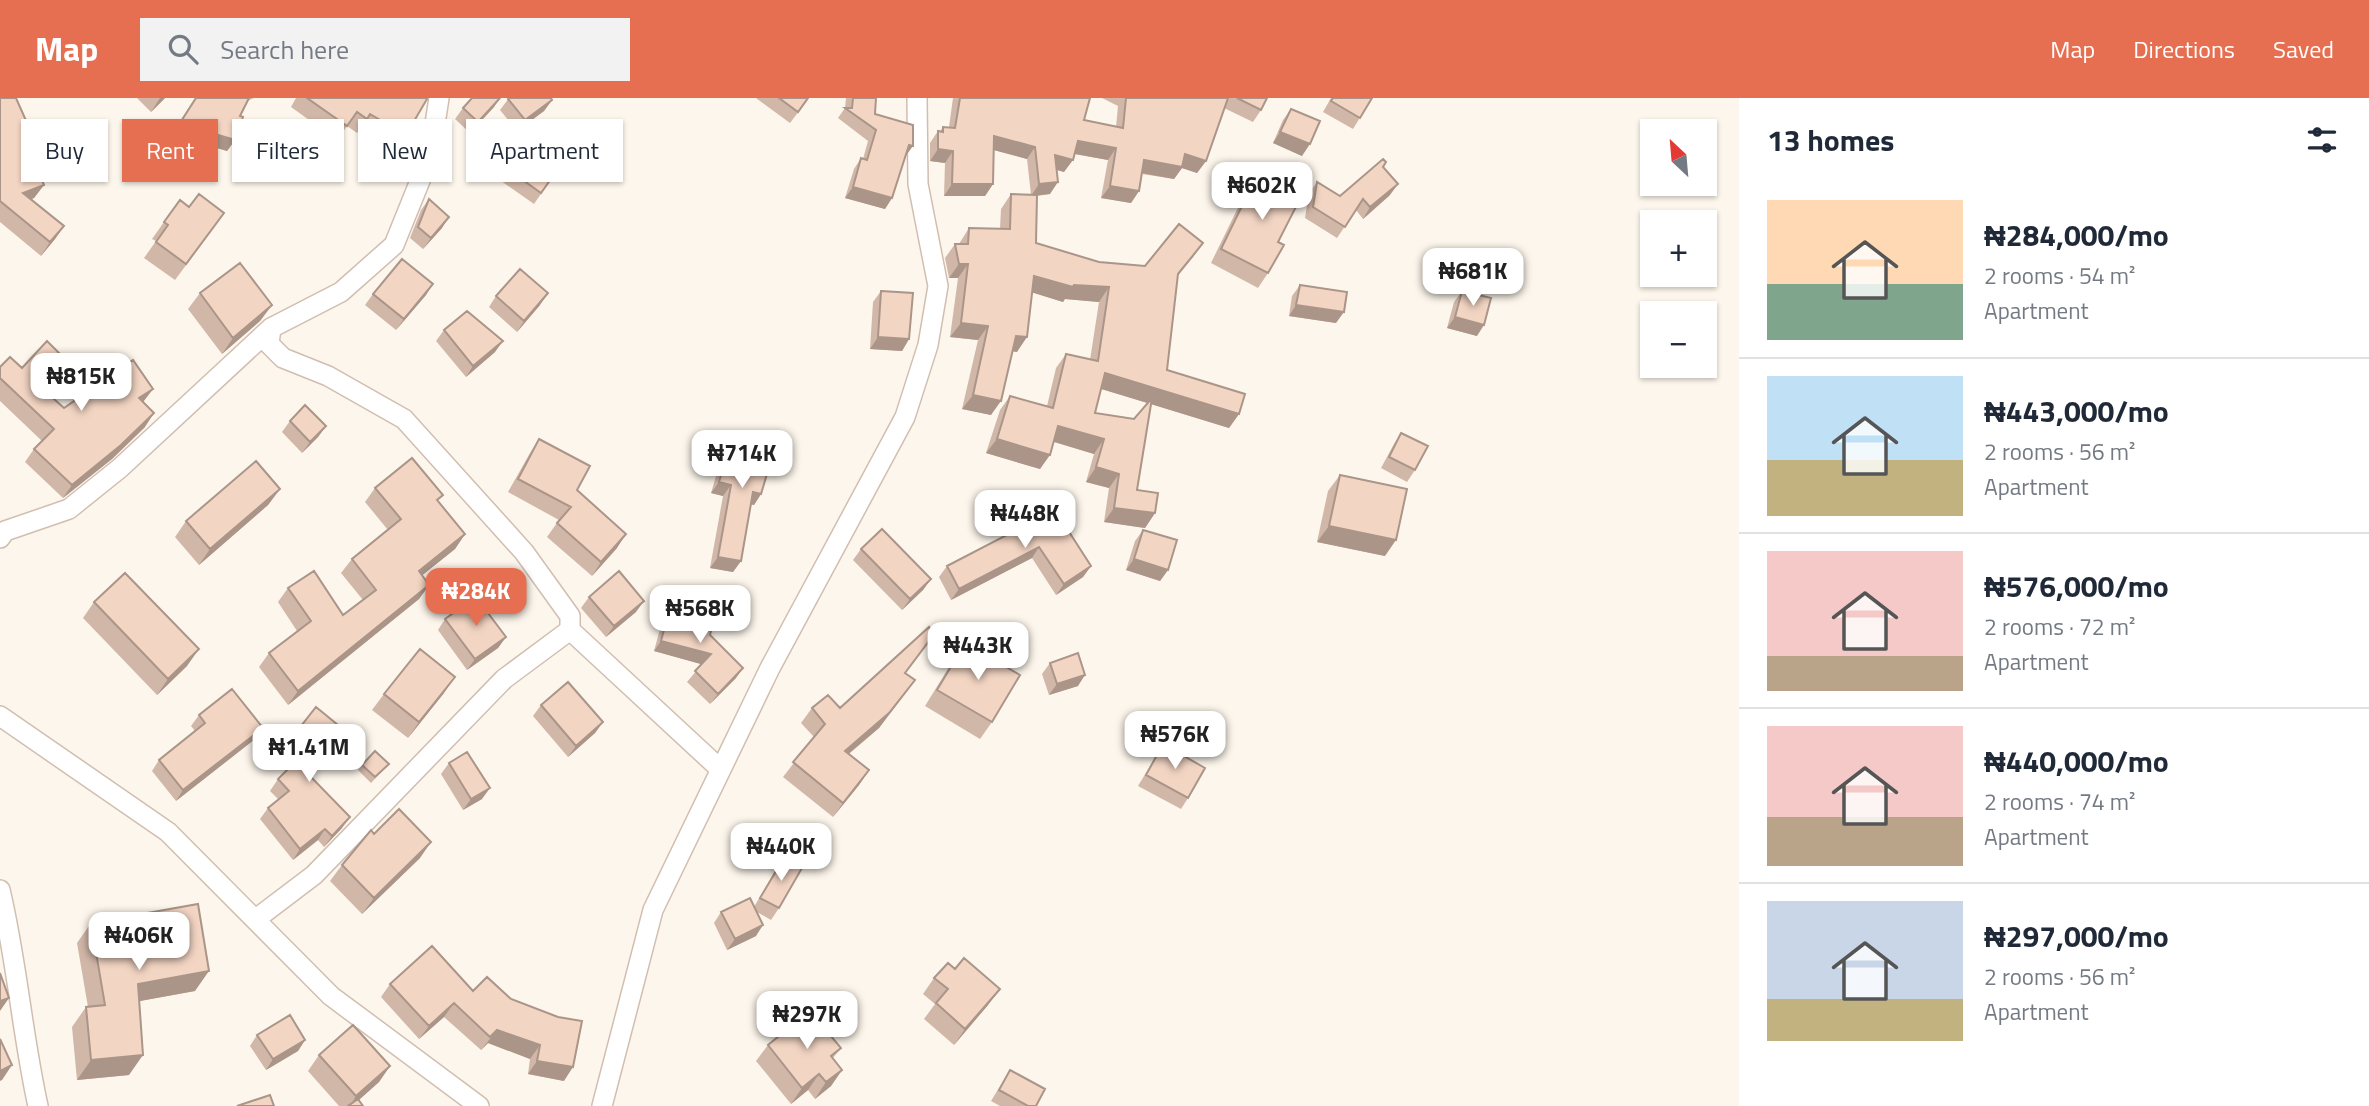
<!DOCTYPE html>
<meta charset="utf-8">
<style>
:root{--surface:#fff;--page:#f2f2f3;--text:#1f2937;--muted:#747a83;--line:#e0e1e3;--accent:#e76f51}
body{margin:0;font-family:"Titillium Web",sans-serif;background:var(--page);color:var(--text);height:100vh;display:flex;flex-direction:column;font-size:26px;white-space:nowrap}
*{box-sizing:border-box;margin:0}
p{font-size:23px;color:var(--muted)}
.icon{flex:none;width:38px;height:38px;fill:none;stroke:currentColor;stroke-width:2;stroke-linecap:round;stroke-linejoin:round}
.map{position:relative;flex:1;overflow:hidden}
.drawer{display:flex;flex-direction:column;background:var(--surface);width:630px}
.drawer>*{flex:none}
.guide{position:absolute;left:21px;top:21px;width:665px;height:63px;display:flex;gap:14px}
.needle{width:46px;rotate:334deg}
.buttons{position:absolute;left:1640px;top:21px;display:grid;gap:14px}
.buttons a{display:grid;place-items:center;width:77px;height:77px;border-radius:0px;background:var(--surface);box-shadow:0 2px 5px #0004;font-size:35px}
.price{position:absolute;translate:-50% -60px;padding:0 16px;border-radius:14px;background:#fff;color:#222;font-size:23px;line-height:46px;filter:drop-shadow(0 2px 4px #0008)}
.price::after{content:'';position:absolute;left:50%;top:42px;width:21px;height:16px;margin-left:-10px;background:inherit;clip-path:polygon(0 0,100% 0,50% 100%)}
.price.selected{background:var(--accent);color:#fff}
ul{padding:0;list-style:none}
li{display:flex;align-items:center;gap:21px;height:175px;padding:0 28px}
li+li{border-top:2px solid var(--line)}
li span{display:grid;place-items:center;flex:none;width:196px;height:140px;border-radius:0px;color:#555}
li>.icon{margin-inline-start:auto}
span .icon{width:84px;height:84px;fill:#fffc;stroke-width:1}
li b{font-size:30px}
h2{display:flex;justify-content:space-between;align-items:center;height:84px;padding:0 28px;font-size:30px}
.tag{padding:0 24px;border-radius:0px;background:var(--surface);box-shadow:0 2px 5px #0004;font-size:24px;line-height:63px}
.tag.selected{background:var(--accent);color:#fff}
header{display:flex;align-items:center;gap:42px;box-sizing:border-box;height:98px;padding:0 35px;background:var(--accent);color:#fff}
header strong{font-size:33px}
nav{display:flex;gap:38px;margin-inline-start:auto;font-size:24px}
.search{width:490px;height:63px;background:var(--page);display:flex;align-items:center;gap:18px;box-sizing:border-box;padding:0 24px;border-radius:0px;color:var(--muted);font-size:26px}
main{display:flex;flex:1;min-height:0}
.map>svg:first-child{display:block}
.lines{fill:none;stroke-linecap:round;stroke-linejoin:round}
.street-casing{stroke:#d1beb0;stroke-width:22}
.street{stroke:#fff;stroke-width:19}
.wall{fill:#d1b7a8;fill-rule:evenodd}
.shaded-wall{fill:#aa9588}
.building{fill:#f3d5c3;stroke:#aa9588;stroke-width:2}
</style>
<header>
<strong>Map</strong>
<div class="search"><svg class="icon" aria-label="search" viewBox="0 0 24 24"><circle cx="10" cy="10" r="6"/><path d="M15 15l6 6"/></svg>Search here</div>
<nav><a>Map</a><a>Directions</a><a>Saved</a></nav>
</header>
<main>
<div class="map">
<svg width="1739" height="1008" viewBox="0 0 1739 1008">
<rect width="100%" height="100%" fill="#fdf6ec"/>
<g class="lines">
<!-- street casing -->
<g class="street-casing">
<path id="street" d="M0,440L5,433L69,411L120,370L271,230
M570,532L719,670
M0,618L168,734L331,898L479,1008
M0,792C17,863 22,936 38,1008
M256,821L314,777L504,581L570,532V518L524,454L404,321L328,278L283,260L269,246L271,230L341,194L394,147L430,58L439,0
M602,1008L653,812L770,570L905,319L928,247L938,188L918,86L917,0"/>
</g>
<!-- street -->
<use href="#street" class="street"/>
</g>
<!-- wall -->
<path class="wall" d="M0,0L48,73L40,78L44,87L34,100L32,101L64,128L55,141L41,158L0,124Z
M137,0H165L151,14Z
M195,0H254L247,3L240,18L235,42L227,53L211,48L196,70L163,50Z
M296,0H426L406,37L397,50L361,30L357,35L347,28L337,42L291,9Z
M509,0L552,2L544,13L517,33L500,12Z
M756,0H809L790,25Z
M846,0H876L875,16L905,59L892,100L885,111L845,100L854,71L861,60L863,61L868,43L838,20L845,10Z
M953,0H1090L1084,22L1116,29L1118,8L1102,0H1267L1261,12L1253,24L1224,10L1206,63L1197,75L1182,70L1174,81L1142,76L1139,93L1131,105L1101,100L1108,62L1074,56L1064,74L1057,72L1050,96L1037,98L1036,145L1099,164L1145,168L1203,145L1177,178L1167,272L1239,316L1229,330L1151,306L1137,392L1155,415L1145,430L1104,424L1109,390L1086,384L1094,356L1054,344L1040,371L986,355L1000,312L1010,298L1047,308L1056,270L1066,256L1090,262L1099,204L1065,201L1063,204L1032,194L1017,254L1012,253L991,317L962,311L978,242L950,239L958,180H949L945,160L955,146H959L969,130L1000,131L1001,111L1011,96L1031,97L1027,61L994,52L993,86L985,98H944L945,65L930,63V45L938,33H940L943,29H949ZM1101,291L1148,305L1134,321L1095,315Z
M1331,0H1372L1353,31L1323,14Z
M494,9L470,35L455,21L463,10Z
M1291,11L1302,58L1273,45L1283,22Z
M531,33L567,58L534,106L497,80Z
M1383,69L1390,97L1363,121L1356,112L1337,140L1305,120L1309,95L1317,84L1340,98Z
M1259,73L1278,144L1268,175L1258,190L1211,165L1249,87Z
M429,101L442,130L423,151L410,140L421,112Z
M189,109L213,131L175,182L144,160L156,143L152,141L164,124Z
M1300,187L1336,225L1289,218L1292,198Z
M881,193L909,241L902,253L870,251L873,204Z
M1462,193L1477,238L1447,230L1454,204Z
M200,195L272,207L260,223L222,256L188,211Z
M373,196L426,197L396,232L365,207Z
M496,198L540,207L517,234L489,209Z
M444,232L495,254L466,279L436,243Z
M61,257L51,271L37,285L64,310L153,291L143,304L145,329L112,361L63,400L25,364L34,351L42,343L0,303V269L22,270Z
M290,323L326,328L318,339L302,355L282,334Z
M1401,335L1415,372L1407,384L1381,370L1394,346Z
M733,337L761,396L754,407L751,406L741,463L733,474L710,470L723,398L711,395L725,348Z
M539,341L617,450L592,478L547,439L559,422L508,394L530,355Z
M1340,377L1385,458L1317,444L1328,393Z
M375,390L438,403L465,436L455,451L422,477L429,487L419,501L288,607L259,569L269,555L297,533L278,504L288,490L343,517L363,502L341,475L352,461L388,432L365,404Z
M280,391L268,407L199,467L175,439L186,423Z
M1020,418L1060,429L1091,468L1083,479L1056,497L1032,460L951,502L939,479L947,468L1015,433L1012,429Z
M1143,432L1168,472L1160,483L1126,472L1135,443Z
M861,451L931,481L923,492L902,512L853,462Z
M589,499L636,514L606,539L581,510Z
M672,502L710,537L736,580L710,606L687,584L702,566L654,553L665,513Z
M94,504L187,568L157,597L83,520Z
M445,521L506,539L498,550L467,572L438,532Z
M965,545L992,624L980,641L925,608L954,561Z
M1050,565L1078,588L1049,597L1042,576Z
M906,575L905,596L879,630L849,656L869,672L859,687L833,719L783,679L814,639L801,625L812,610H840Z
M444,595L408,640L372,612L384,596Z
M541,607L603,624L595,635L568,659L533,618Z
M199,617L255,641L176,703L152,673L159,662L195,633L191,628Z
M344,632L309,677L342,730L324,749L318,742L293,762L260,721L268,710L278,701L270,693L278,681L288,672L275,662L283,651Z
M1163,646L1188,700L1181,711L1138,688L1156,658Z
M449,665L482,701L463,712L441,676Z
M389,666L371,685L358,672L362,667Z
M374,736L420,760L362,816L330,783L342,767Z
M784,760L779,810L771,822L757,814L756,838L727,852L714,825L721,814L754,809L776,771Z
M91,825L195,893L139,903L129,977L77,982L72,929L86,909H88L77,845Z
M934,880L988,907L954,947L924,921L935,906L923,896Z
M390,886L473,893L511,901L564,983L528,976L530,961L488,945L481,952L444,919L419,941L381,899Z
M257,937L305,942L298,953L266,972L250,948Z
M768,947L841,950L833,960L842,972L831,988L815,1001L808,992L791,1006L756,963Z
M319,957L390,968L379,984L359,1002L363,1008H339L308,973Z
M1010,972L1036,1008H1000L991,1003Z"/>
<!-- shaded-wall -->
<path class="shaded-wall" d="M160,0H165L151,14Z
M500,0L494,9L470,35L478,24Z
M552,2L544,13L517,33L525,22Z
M1280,34L1310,46L1302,58L1273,45Z
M218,37L235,42L227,53L210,48Z
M994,38L1035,49L1027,61L986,50Z
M1078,43L1116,50L1108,62L1070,55Z
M909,47L913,48L905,59Z
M938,51L953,53L945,65L930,63Z
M1185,56L1206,63L1197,75L1182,70L1174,81L1136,74L1144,62Z
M1055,57L1073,62L1064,74L1047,69Z
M57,59L48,73L29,86L38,73Z
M1058,84L1050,96L1031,98L1039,86Z
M952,86H993L985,98H944Z
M1398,86L1390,97L1363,121L1370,109Z
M44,87L34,100L14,108L23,95Z
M1110,88L1139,93L1131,105L1101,100Z
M853,89L892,100L885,111L845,100Z
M449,119L442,130L423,151L431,140Z
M64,128L55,141L41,158L50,144Z
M1203,145L1193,159L1167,190L1178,176Z
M959,166H968L958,180H949Z
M1034,178L1074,187L1109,189L1099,204L1065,201L1063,204L1024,192Z
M433,186L426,197L396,232L404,221Z
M548,195L540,207L517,234L524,223Z
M272,207L260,223L222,256L233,240Z
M1296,207L1344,214L1336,225L1289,218Z
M1455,219L1484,227L1477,238L1447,230Z
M961,225L988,228L978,242L950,239Z
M1016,238L1027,239L1017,254L1005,252Z
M878,239L909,241L902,253L870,251Z
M503,243L495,254L466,279L473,268Z
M61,257L51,271L26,297L35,284Z
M1105,275L1239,316L1229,330L1095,289Z
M153,291L143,304L139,300Z
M973,297L1001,303L991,317L962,311Z
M154,315L145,329L112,361L63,400L72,387Z
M326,328L318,339L302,355L310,344Z
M1058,328L1104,341L1094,356L1048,342Z
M997,341L1050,357L1040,371L986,355Z
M1096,369L1119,376L1109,390L1086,384Z
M719,384L731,387L723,398L711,395Z
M280,391L268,407L199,467L210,451Z
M753,394L761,396L754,407L745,405Z
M1114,410L1155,415L1145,430L1104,424Z
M1329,428L1396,442L1385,458L1317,444Z
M465,436L455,451L409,488L419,473Z
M626,436L617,450L592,478L601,464Z
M1039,449L1032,460L951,502L959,491Z
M718,459L741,463L733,474L710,470Z
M1134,461L1168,472L1160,483L1126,472Z
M1091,468L1083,479L1056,497L1064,486Z
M931,481L923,492L902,512L910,501Z
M429,487L419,501L288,607L298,593Z
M644,503L636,514L606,539L614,528Z
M506,539L498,550L467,572L475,561Z
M661,543L711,556L704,567L654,553Z
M199,551L187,568L157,597L168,581Z
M743,570L736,580L710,606L718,596Z
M1085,577L1078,588L1049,597L1057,586Z
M455,579L444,595L408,640L419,624Z
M915,582L879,630L835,667L845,653Z
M603,624L595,635L568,659L576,648Z
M263,630L255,641L176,703L183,692Z
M344,632L336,643L301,687L308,676Z
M869,672L859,687L833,719L843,705Z
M490,690L482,701L463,712L471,701Z
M350,719L342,730L324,749L332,738Z
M325,731L318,742L293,762L300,751Z
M431,744L420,760L362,816L374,800Z
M763,827L756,838L727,852L735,841Z
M209,873L195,893L124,906L138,886Z
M1000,891L988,907L954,947L965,931Z
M9,900L0,913V903Z
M454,905L444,919L419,941L429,928Z
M497,932L540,947L530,961L488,945L481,952Z
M305,942L298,953L266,972L273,961Z
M143,957L129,977L77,982L91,962Z
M537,963L573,969L564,983L528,976Z
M12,967L2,982L0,983V973Z
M390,968L379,984L352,1008H350L356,998Z
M842,972L831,988L815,1001L826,984Z
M819,976L808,992L791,1006L802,990Z"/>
<!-- building -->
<path class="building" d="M0,0H16L39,52L47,46L57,59L38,73L44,87L23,95L64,128L50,144L0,103Z
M196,0H249L240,18L243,19L235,42L218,37L204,59L171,39Z
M307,0H426L427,1L406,37L370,16L367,21L357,14L347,28Z
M472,0H500L478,24L463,10Z
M509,0H551L552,2L525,22L508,1Z
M779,0H808L798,14Z
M853,0H876L875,16L913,27V48L909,47L892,100L853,89L861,60L867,62L876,32L845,10H852Z
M960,0H1090L1084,22L1123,30L1126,0H1228L1206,63L1185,56L1182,69L1144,62L1139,93L1110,88L1116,50L1078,43L1073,62L1055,57L1058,84L1039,86L1035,49L994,38L993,86H952L953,53L938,51V33L943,34V29L955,30Z
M1237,0H1267L1261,12Z
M1333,0H1372L1360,20L1331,3Z
M1291,11L1320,23L1310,46L1280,34Z
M531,33L567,58L541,95L505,69Z
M1383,61L1386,64L1383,69L1398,86L1370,109L1363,101L1345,129L1313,109L1317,84L1340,98Z
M1259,73L1303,95L1278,144L1284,147L1268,175L1221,151Z
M199,96L224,115L186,166L156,144L168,127L164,124L180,102L189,109Z
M1011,96L1037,97L1036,145L1099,164L1145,168L1179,126L1203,145L1178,176L1167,272L1245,296L1239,316L1105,275L1095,315L1134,321L1152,300L1137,392L1158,395L1155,415L1114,410L1119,376L1096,369L1104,341L1058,328L1050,357L997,341L1010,298L1053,310L1066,256L1098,263L1109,189L1074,187L1073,189L1034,178L1027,239L1016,238L1001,303L973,297L988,228L961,225L968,166H959L955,146H968L969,130L1010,131Z
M429,101L449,119L431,140L418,129Z
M402,161L433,186L404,221L373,196Z
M240,165L272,207L233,240L200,195Z
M520,171L548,195L524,223L496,198Z
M1300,187L1347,194L1344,214L1296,207Z
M881,193L913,195L909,241L878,239Z
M1462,193L1491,200L1484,227L1455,219Z
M467,213L503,243L473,268L444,232Z
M47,243L61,257L35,284L64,310L133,262L153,291L139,300L154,315L121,347L72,387L34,351L54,331L0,280V269L10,259L22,270Z
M305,307L326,328L310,344L290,323Z
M1401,335L1428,348L1415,372L1389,359Z
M733,337L775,349L761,396L753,394L741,463L718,459L731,387L719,384Z
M539,341L590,368L577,392L626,436L601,464L557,425L571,409L518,381Z
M412,360L443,397L437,402L465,436L419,473L429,487L298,593L269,555L311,523L288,490L314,473L343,517L376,492L352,461L401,421L375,390Z
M256,363L280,391L210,451L186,423Z
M1340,377L1407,391L1396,442L1329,428Z
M1044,403L1060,429L1064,426L1091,468L1064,486L1039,449L959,491L947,468L1026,427L1020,418Z
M882,431L931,481L910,501L861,451Z
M1143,432L1177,442L1168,472L1134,461Z
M619,473L644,503L614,528L589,499Z
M125,475L199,551L168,581L94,504Z
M476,499L506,539L475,561L445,521Z
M672,502L708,515L702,530L711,533L710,537L743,570L718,596L695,573L711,556L661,543Z
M929,529L935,535L905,575L915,582L889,615L845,653L869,672L843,705L793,664L825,626L812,610L828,597L840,610Z
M965,545L1020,577L992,624L937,592Z
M420,551L455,579L419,624L384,596Z
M1078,555L1085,577L1057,586L1050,565Z
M568,584L603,624L576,648L541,607Z
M232,591L263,630L183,692L159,662L205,625L199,617Z
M316,609L344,632L308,676L350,719L332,738L325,731L300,751L268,710L289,693L278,681L297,662L283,651Z
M1163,646L1205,670L1188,700L1146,677Z
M375,653L389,666L375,679L362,667Z
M467,654L490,690L471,701L449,665Z
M399,711L431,744L374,800L342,767L371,732L374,736Z
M784,760L802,770L779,810L760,800Z
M750,800L763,827L735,841L721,814Z
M198,806L209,873L138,886L143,957L91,962L86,909L105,907L91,825Z
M432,848L473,893L487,879L511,901L558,919L582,923L573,969L537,963L540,947L497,932L490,939L454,905L429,928L390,886Z
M964,860L1000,891L965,931L936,905L948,891L934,880L948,865L955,871Z
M0,875L9,900L0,903Z
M810,913L841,950L831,958L842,972L826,984L819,976L802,990L768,947Z
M290,917L305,942L273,961L257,937Z
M353,927L390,968L356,998L319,957Z
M0,941L12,967L0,973Z
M1010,972L1045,991L1036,1008H1028L999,992Z
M270,997L274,1008H237Z
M358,1001L363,1008H348Z"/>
</svg>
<div class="buttons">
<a><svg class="needle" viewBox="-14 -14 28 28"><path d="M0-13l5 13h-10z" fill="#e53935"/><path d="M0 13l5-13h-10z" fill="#747a83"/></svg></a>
<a>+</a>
<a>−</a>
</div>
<b class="price" style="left:1262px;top:124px">₦602K</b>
<b class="price" style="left:1473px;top:210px">₦681K</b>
<b class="price" style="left:81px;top:315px">₦815K</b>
<b class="price" style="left:742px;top:392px">₦714K</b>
<b class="price" style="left:1025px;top:452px">₦448K</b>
<b class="price selected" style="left:476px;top:530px">₦284K</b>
<b class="price" style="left:700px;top:547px">₦568K</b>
<b class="price" style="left:978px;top:584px">₦443K</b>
<b class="price" style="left:1175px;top:673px">₦576K</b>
<b class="price" style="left:309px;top:686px">₦1.41M</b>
<b class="price" style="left:781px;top:785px">₦440K</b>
<b class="price" style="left:139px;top:874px">₦406K</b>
<b class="price" style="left:807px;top:953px">₦297K</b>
<div class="guide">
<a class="tag">Buy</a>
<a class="tag selected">Rent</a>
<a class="tag">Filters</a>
<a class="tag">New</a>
<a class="tag">Apartment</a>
</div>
</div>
<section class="drawer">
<h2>13 homes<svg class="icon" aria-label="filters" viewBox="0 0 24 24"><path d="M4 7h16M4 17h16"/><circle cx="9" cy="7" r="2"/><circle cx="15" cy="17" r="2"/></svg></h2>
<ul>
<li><span style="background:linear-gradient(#ffd9b3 60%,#7fa58c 0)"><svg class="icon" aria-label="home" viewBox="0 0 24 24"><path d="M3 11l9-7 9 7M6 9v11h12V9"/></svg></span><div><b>₦284,000/mo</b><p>2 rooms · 54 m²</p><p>Apartment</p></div></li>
<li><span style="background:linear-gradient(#bfe0f5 60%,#c2b280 0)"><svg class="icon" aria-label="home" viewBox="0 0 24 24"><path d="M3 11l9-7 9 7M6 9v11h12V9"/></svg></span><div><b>₦443,000/mo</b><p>2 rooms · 56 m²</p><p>Apartment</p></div></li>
<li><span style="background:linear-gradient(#f6c9c9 75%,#b9a48a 0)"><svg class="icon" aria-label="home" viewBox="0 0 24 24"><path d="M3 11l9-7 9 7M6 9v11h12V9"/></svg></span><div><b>₦576,000/mo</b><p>2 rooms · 72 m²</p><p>Apartment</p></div></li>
<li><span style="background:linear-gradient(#f6c9c9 65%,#b9a48a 0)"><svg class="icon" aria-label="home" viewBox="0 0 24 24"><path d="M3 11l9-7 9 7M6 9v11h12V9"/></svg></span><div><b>₦440,000/mo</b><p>2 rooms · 74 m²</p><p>Apartment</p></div></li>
<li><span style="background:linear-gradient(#c9d6e8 70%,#c2b280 0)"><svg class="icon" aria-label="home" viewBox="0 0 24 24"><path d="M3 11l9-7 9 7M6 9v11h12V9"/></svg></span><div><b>₦297,000/mo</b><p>2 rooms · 56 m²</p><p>Apartment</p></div></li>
</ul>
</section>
</main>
